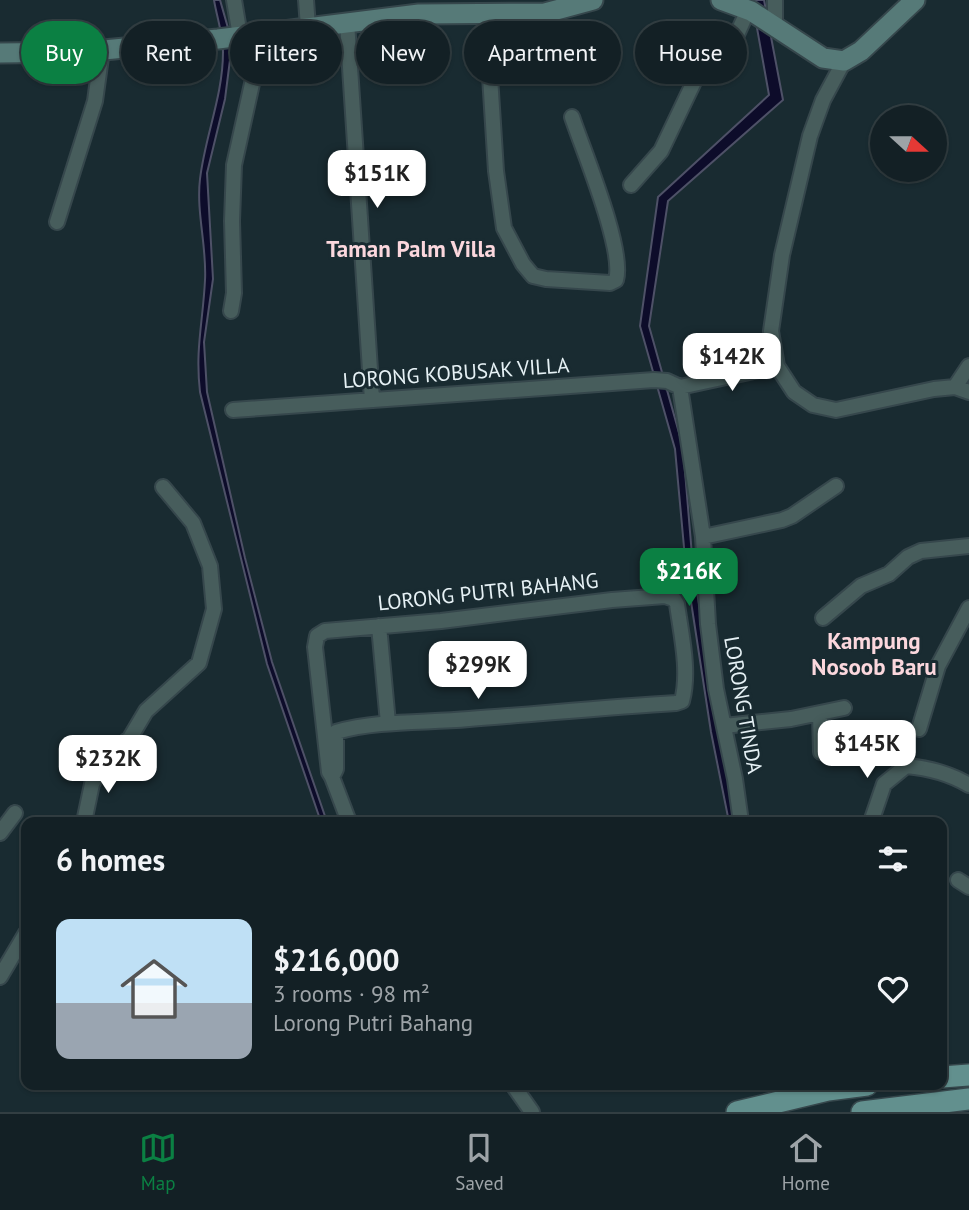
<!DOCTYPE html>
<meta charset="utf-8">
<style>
:root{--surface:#132025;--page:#1c282d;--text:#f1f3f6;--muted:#9da3a7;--line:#323e42;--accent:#0b8043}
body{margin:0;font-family:"PT Sans",sans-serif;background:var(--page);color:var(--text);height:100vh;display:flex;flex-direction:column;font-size:26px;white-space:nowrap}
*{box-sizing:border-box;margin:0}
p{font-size:23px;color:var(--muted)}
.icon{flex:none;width:38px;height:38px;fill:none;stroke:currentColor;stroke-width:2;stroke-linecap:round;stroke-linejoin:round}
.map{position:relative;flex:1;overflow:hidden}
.sheet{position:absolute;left:21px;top:817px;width:926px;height:273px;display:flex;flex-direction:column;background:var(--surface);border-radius:14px;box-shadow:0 2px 5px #0004,0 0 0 2px var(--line)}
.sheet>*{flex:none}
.guide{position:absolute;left:21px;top:21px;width:928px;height:63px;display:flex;gap:14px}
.needle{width:46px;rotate:111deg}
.tools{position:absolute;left:870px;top:105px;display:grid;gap:14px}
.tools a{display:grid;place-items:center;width:77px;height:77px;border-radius:50%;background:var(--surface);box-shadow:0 2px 5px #0004,0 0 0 2px var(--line);font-size:35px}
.price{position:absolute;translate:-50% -60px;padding:0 16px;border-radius:14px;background:#fff;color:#222;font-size:23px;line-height:46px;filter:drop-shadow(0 2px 4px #0008)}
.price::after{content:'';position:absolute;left:50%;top:42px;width:21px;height:16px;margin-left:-10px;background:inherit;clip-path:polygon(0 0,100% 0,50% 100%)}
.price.active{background:var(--accent);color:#fff}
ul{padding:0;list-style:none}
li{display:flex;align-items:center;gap:21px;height:175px;padding:0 35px}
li+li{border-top:2px solid var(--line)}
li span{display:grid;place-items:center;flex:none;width:196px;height:140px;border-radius:14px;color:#555}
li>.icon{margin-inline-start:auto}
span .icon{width:84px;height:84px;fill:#fffc;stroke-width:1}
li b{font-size:30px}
h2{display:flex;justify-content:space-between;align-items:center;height:84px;padding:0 35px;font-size:30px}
.pill{padding:0 24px;border-radius:32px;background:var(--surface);box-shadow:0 2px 5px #0004,0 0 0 2px var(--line);font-size:24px;line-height:63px}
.pill.active{background:var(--accent);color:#fff}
.menu{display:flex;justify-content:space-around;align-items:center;height:98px;border-top:2px solid var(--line);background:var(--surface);font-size:19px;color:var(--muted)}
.menu a{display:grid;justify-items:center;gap:4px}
.menu .active{color:var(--accent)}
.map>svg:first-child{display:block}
.water{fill:#0d0c2a;stroke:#4e5167;stroke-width:2}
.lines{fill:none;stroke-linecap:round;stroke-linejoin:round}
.street-casing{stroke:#36474c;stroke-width:18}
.secondary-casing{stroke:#36474c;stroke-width:23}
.primary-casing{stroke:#36474c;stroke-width:24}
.street{stroke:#475d5c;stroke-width:14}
.secondary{stroke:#567a78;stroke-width:19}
.primary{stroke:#62908e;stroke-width:21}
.labels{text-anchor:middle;stroke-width:6;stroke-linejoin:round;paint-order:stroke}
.street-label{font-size:21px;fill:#e6f1f5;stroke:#192b31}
.neighbourhood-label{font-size:23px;font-weight:bold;fill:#fbd7dd;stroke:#192b31}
</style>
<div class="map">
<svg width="969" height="1112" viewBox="0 0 969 1112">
<rect width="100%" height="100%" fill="#192b31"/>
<!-- water -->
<path class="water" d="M214,0H220L228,28L231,52L225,99L207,173L213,279L204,342L207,392L245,558L272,662L327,822H321L267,664L200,392C195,349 203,322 205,280C207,247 196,212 200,179C205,136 223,96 223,52C223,34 217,18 214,0Z
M752,0H764L783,100L668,201L649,326L683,447L693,568L720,731L739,822H729L711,732L686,569L675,449L640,326L658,197L769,95Z"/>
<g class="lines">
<!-- street casing -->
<g class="street-casing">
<path id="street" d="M234,0L240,36
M306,0L308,27
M775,0V26
M486,13L496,171L504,228L523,264L533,276L546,279L610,283L616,280C625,250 583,150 572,117
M347,22L372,400
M844,61L823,100L810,136L782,255L771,331L777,366L794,392L813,405L836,410L934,389L955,387L969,392
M631,185L661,151L702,65L734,41L748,10
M57,222L95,101L102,50
M231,311L234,293L232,221L234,165L263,34
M680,387L703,537L708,624L716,689L735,779L741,822
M680,387L777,366
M955,387L969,366
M233,410L654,380L667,381L680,387
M703,537L782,520L792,516L836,486
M665,596L674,599L677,604C681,634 690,671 682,701L676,703C607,707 538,714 469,719C424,723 379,720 336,732V769L332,777L329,772L315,647L317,636L325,631L441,621L612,600Z
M823,618L861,586L889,574L908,557L921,551L969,546
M379,626L388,723
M820,714L821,752L839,756
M724,726L791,719L844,708
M919,729L938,666L969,608
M332,777L349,822
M84,822L92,784L107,758L130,738L146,711L199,663L214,609L210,566L193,523L163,487
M871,822L884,784L906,766C929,768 949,773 969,785
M0,833L15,813
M958,880L969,887
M0,977L26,933
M513,1085L532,1112"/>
</g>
<!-- secondary casing -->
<g class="secondary-casing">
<path id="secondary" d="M721,0L751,11L823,58L844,61L861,51L915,0
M0,53L83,52L218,39L419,14L545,13L593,0"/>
</g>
<!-- primary casing -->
<g class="primary-casing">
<path id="primary" d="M942,1077L969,1075
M737,1112L828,1090L867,1085
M862,1112L969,1099"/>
</g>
<!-- street -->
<use href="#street" class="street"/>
<!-- secondary -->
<use href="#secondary" class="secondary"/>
<!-- primary -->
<use href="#primary" class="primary"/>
</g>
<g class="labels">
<!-- street labels -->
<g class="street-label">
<text transform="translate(456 373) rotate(-4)" y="7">LORONG KOBUSAK VILLA</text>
<text transform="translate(488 592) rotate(-6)" y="7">LORONG PUTRI BAHANG</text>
<text transform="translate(743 705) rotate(80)" y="7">LORONG TINDA</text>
</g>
<!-- neighbourhood labels -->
<g class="neighbourhood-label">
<text x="411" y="257">Taman Palm Villa</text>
<text x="874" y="649">Kampung<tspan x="874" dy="26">Nosoob Baru</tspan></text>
</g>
</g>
</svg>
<div class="tools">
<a><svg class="needle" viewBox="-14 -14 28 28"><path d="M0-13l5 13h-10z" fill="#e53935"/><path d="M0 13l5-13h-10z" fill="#9da3a7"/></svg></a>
</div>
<b class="price" style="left:377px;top:210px">$151K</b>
<b class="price" style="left:732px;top:393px">$142K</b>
<b class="price active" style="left:689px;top:608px">$216K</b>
<b class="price" style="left:478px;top:701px">$299K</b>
<b class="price" style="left:867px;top:780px">$145K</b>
<b class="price" style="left:108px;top:795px">$232K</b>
<div class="guide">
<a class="pill active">Buy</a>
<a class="pill">Rent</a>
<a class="pill">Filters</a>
<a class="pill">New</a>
<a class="pill">Apartment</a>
<a class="pill">House</a>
</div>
<section class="sheet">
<h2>6 homes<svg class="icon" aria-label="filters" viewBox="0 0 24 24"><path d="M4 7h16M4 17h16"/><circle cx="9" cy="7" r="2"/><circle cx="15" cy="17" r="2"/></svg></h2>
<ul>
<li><span style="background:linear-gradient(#bfe0f5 60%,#9aa5b1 0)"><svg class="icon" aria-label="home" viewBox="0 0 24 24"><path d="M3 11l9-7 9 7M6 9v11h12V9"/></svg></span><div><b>$216,000</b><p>3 rooms · 98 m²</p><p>Lorong Putri Bahang</p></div><svg class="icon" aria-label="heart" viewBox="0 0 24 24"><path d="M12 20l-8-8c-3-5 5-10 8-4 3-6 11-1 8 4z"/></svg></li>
</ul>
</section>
</div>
<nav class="menu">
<a class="active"><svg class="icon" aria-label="map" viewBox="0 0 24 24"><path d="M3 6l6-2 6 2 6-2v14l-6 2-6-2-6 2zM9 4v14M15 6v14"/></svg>Map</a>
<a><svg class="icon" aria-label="saved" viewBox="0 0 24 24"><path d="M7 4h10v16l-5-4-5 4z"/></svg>Saved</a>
<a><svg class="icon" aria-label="home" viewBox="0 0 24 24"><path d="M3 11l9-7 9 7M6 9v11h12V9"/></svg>Home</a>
</nav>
